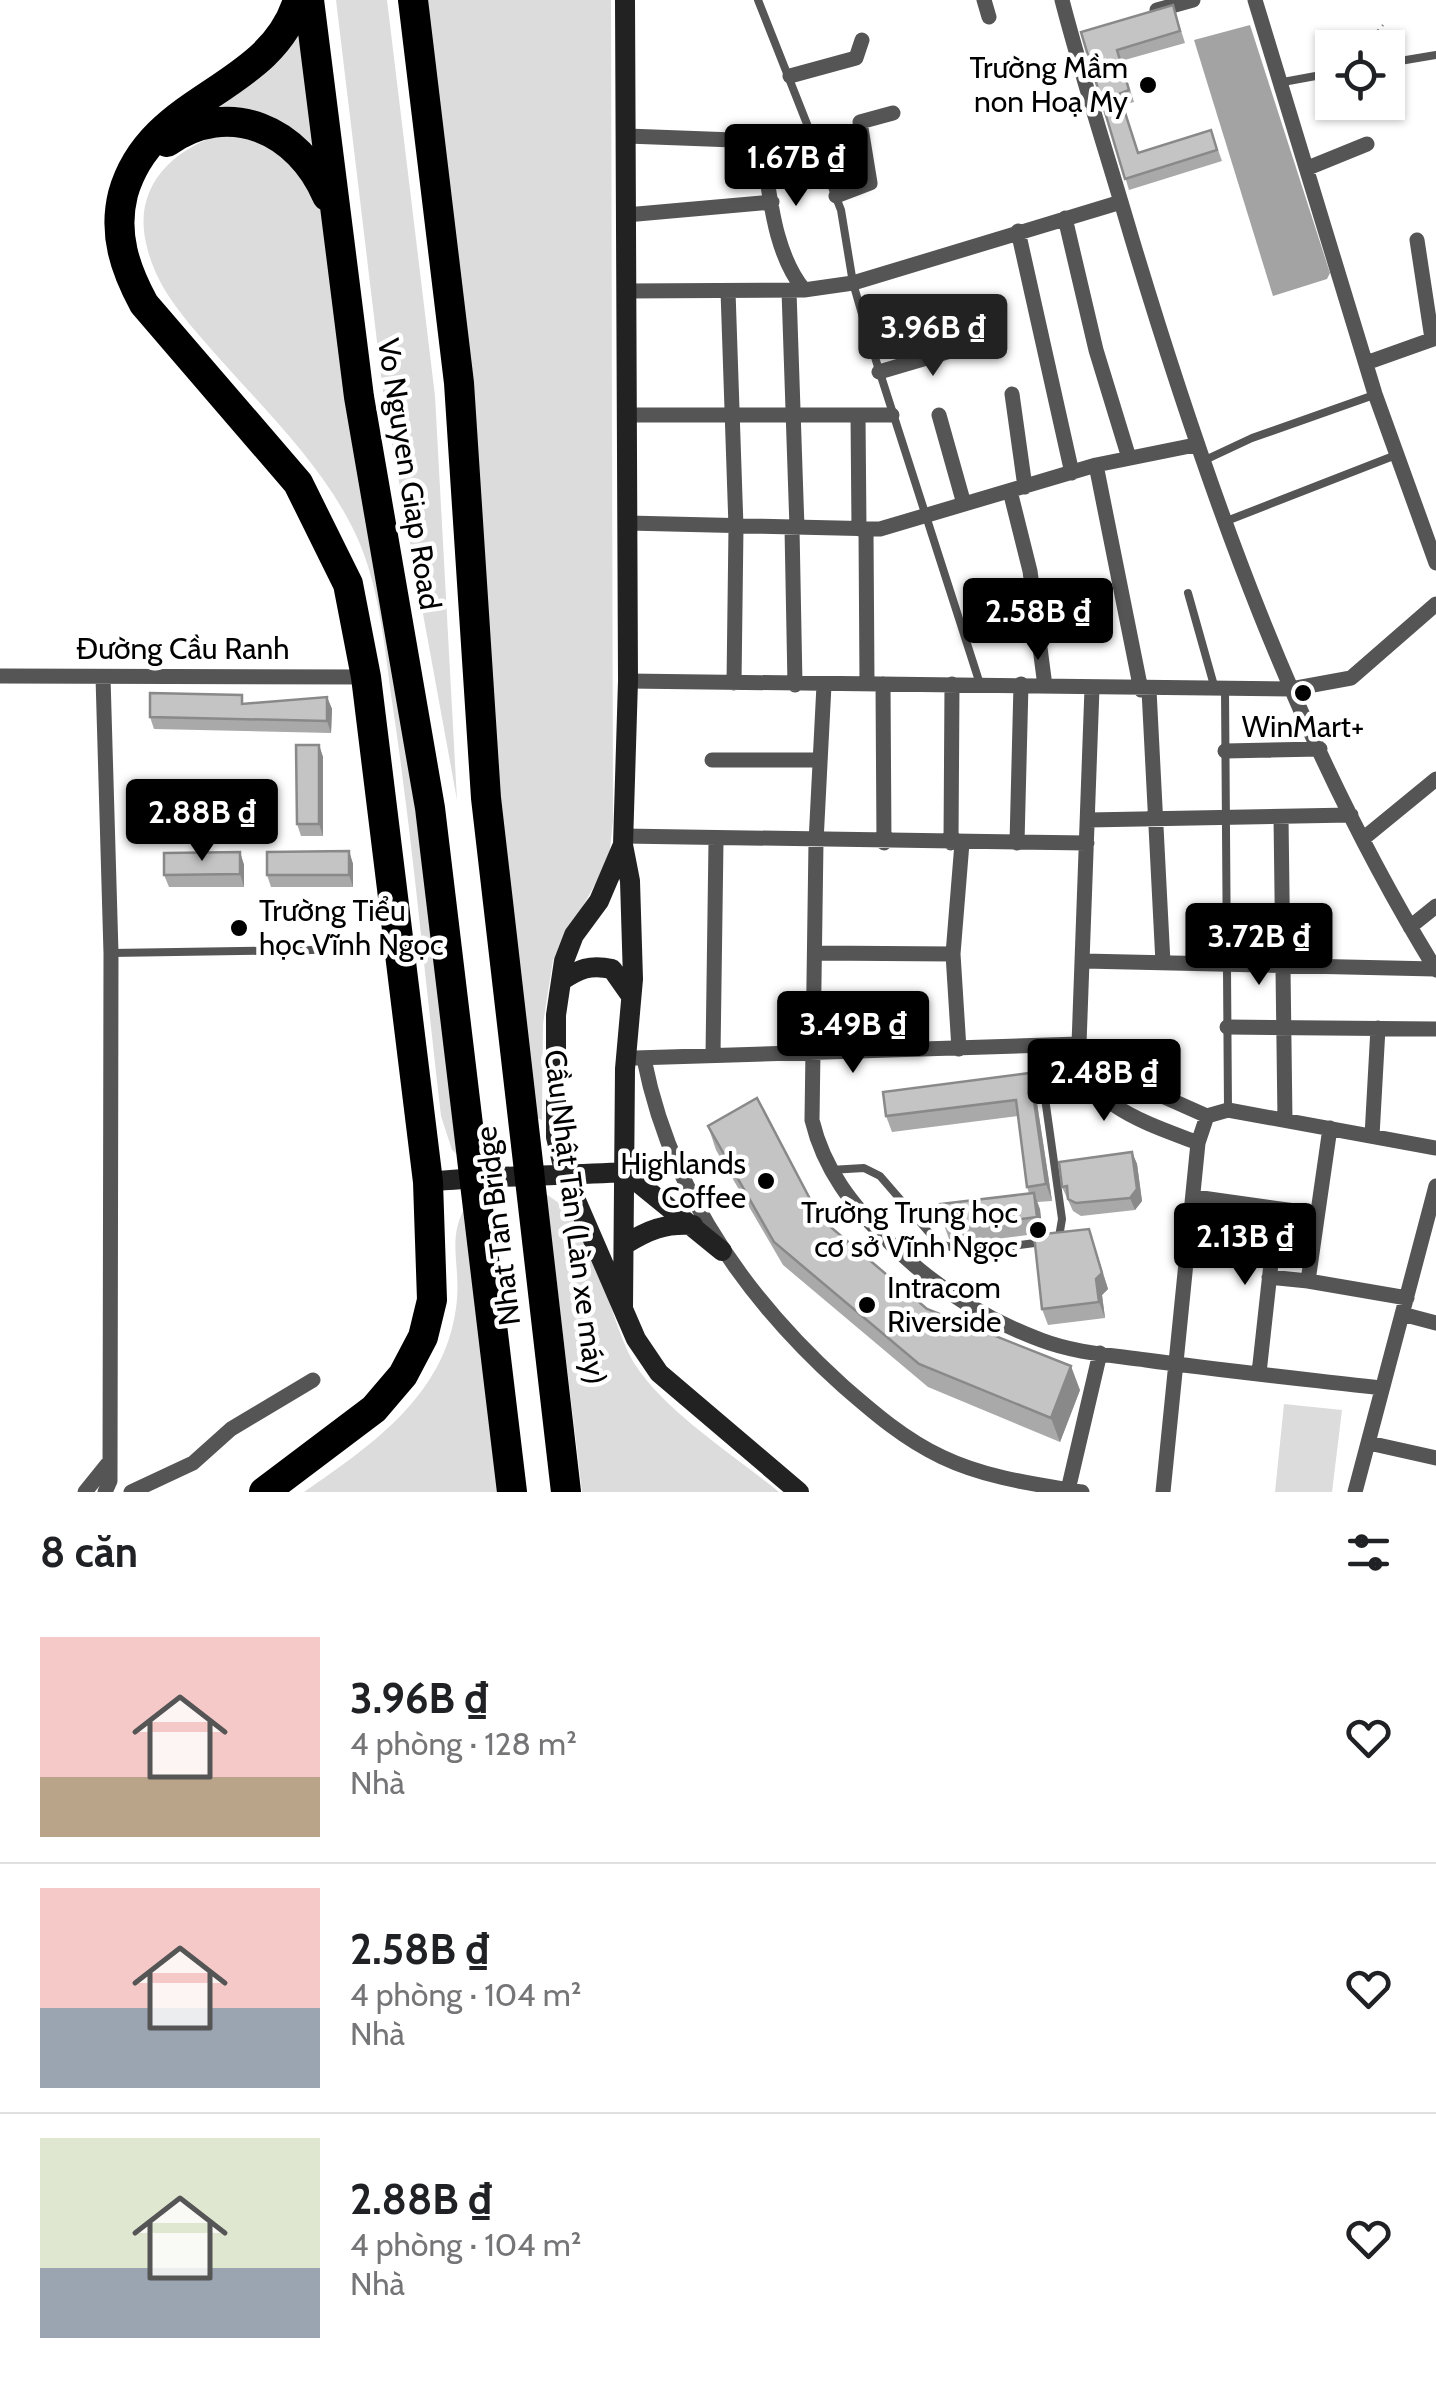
<!DOCTYPE html>
<html lang="vi">
<meta charset="utf-8">
<style>
:root{--surface:#fff;--page:#f2f2f2;--text:#202124;--muted:#757577;--line:#e0e0e0;--accent:#000}
body{margin:0;font-family:Cabin,sans-serif;background:var(--page);color:var(--text);height:100vh;display:flex;flex-direction:column;font-size:38px;white-space:nowrap}
*{box-sizing:border-box;margin:0}
p{font-size:32px;color:var(--muted)}
.icon{flex:none;width:55px;height:55px;fill:none;stroke:currentColor;stroke-width:2;stroke-linecap:round;stroke-linejoin:round}
.map{position:relative;height:1492px;overflow:hidden}
.drawer{display:flex;flex-direction:column;background:var(--surface);flex:1}
.drawer>*{flex:none}
.fabs{position:absolute;left:1315px;top:30px;display:grid;gap:20px}
.fabs a{display:grid;place-items:center;width:90px;height:90px;border-radius:0px;background:var(--surface);box-shadow:0 2px 8px #0004;font-size:50px}
.price{position:absolute;translate:-50% -85px;padding:0 22px;border-radius:10px;background:var(--accent);color:#fff;font-size:32px;line-height:65px;filter:drop-shadow(0 2px 5px #0008)}
.price::after{content:'';position:absolute;left:50%;top:60px;width:30px;height:22px;margin-left:-15px;background:inherit;clip-path:polygon(0 0,100% 0,50% 100%)}
.price.selected{background:#222;color:#fff}
ul{padding:0;list-style:none}
li{display:flex;align-items:center;gap:30px;height:250px;padding:0 40px}
li+li{border-top:2px solid var(--line)}
li span{display:grid;place-items:center;flex:none;width:280px;height:200px;border-radius:0px;color:#555}
li>.icon{margin-inline-start:auto}
span .icon{width:120px;height:120px;fill:#fffc;stroke-width:1}
li b{font-size:42px}
h2{display:flex;justify-content:space-between;align-items:center;height:120px;padding:0 40px;font-size:42px}
.map>svg:first-child{display:block}
.green{fill:#dcdcdc}
.water{fill:#a3a3a3}
.lines{fill:none;stroke-linecap:round;stroke-linejoin:round}
.path{stroke:#777;stroke-width:2.5;stroke-dasharray:2.5 5;stroke-linecap:butt}
.lane{stroke:#555;stroke-width:8}
.street{stroke:#555;stroke-width:15}
.secondary{stroke:#222;stroke-width:20}
.highway{stroke:#000;stroke-width:30}
.wall{fill:#a9a9a9}
.shaded-wall{fill:#898989}
.building{fill:#c4c4c4;stroke:#898989;stroke-width:2.5}
.poi-dot{fill:#000;stroke:#fff;stroke-width:4}
.labels{text-anchor:middle;stroke-width:9;stroke-linejoin:round;paint-order:stroke}
.poi-label{font-size:30px;fill:#000;stroke:#fff;text-anchor:end}
.street-label{font-size:30px;fill:#000;stroke:#fff}
</style>
<div class="map">
<svg width="1436" height="1492" viewBox="0 0 1436 1492">
<rect width="100%" height="100%" fill="#fff"/>
<!-- green -->
<path class="green" d="M336,0H387L435,396L457,800L384,400Z
M428,0H611L613,820L609,859L553,960L543,1024L542,1120L537,1118L496,795Z
M302,25L315,149L278,121L198,116Z
M224,133L277,143L319,198L388,616L464,1160L452,1150L441,1116C425,980 413,843 393,708C385,654 381,595 360,544C330,473 269,414 218,357C188,322 156,290 146,243C133,186 173,149 224,133Z
M546,1194C554,1200 563,1205 571,1212C596,1236 611,1328 636,1366C667,1413 735,1456 779,1492H582Z
M468,1202L503,1492H304C375,1443 449,1392 457,1299C460,1259 446,1238 468,1202Z
M1284,1404L1342,1410L1332,1492H1275Z"/>
<!-- water -->
<path class="water" d="M1250,25L1330,273L1327,279L1273,296L1194,40Z"/>
<g class="lines">
<!-- path -->
<path class="path" d="M1362,48L1383,25"/>
<!-- lane -->
<path class="lane" d="M758,0L841,210L853,283L871,345L980,684
M1388,63L1436,55
M1283,82L1332,73
M1205,460L1252,438L1374,395
M1224,522L1396,455
M1188,593L1215,689
M1225,690L1228,1110
M111,953L313,950
M1043,1084L1062,1219L1059,1237
M830,1170L864,1168L880,1176L938,1243L966,1252L1042,1242"/>
<!-- street -->
<path class="street" d="M984,0L989,17
M1062,0C1083,81 1109,160 1132,239C1208,492 1297,744 1436,970
M1255,0L1375,394L1436,563
M1157,10L1193,0
M790,76L856,58L862,40
M627,136L761,141C770,191 772,250 804,290
M1308,168L1367,144
M836,196L870,183L860,122L893,113
M626,215L772,202
M1065,218L1096,350L1129,458
M1018,231L1072,473
M1417,240L1432,339
M625,291L804,290L853,283L1121,202
M728,291L736,527L734,683
M789,291L797,528
M1366,363L1436,338
M879,372L974,344
M1012,394L1025,487
M626,415H892
M858,415L859,529
M939,415L964,504
M1096,465L1141,690
M1010,491L1030,571L1045,686
M628,523L880,529L1096,465L1195,445
M792,528L795,685
M866,530L867,684
M0,676L366,677
M103,677L111,953L110,1481L105,1492
M628,681L1291,689L1351,678L1436,604
M883,684L884,843
M824,685L816,842L812,1120C824,1170 852,1205 888,1241C931,1284 984,1319 1041,1340C1075,1353 1111,1355 1146,1360C1225,1371 1304,1379 1382,1388
M1092,688L1079,1044L1117,1076L1207,1116
M1149,690L1163,963
M1225,751L1320,749
M712,760H820
M1281,817L1285,1120
M1088,820L1351,815
M623,836L1087,843
M1364,838L1436,779
M951,843L952,684
M1017,843L1021,684
M1410,927L1436,906
M816,953L953,954L962,843
M953,954L959,1049
M1084,961L1435,969
M1227,1027L1436,1029
M1085,1050C1076,1104 1158,1127 1198,1143
M713,1055L716,841
M635,1058L1079,1044
M644,1059C670,1190 745,1298 843,1386C874,1413 904,1439 942,1457C986,1478 1034,1484 1082,1492
M1330,1128L1308,1281L1407,1298
M1372,1136L1378,1028
M1195,1197L1317,1214
M1269,1277L1308,1281
M1402,1314L1436,1323
M1259,1373L1277,1209
M1369,1443L1436,1458
M1068,1490L1100,1353
M85,1492L110,1461
M131,1492L193,1463L231,1429L313,1380
M1163,1492L1198,1143L1207,1116L1228,1110L1436,1148
M1355,1492L1436,1186"/>
<!-- secondary -->
<path class="secondary" d="M622,847L599,901L574,935L564,961L556,1015V1137L565,1175L636,1339L659,1373L799,1492
M561,981C579,969 590,964 612,969L631,996
M428,1182C494,1175 559,1176 625,1172L722,1251
M624,1245C648,1230 665,1223 693,1225
M623,1307L625,1069L633,979L630,881L623,845L628,681L625,0"/>
<!-- highway -->
<path class="highway" d="M309,0L359,397L430,808L512,1492
M413,0L459,383L486,798L566,1492
M167,142C229,98 299,130 327,196
M264,1492L374,1409L403,1375L423,1337L432,1300L428,1182L366,677L348,584L298,483L144,304C125,269 113,234 123,194C151,94 270,93 298,0"/>
</g>
<!-- wall -->
<path class="wall" d="M1173,5L1185,43L1121,61L1134,102L1123,105L1138,153L1211,130L1222,161L1129,190L1081,32Z
M327,697L332,709L331,733L154,729L150,717L246,704Z
M319,745L323,757V836H301L297,824Z
M349,851L353,864V887H271L267,875Z
M240,852L244,865V887H169L164,875Z
M1035,1090L1052,1201L1037,1202L1043,1233L964,1243L949,1239L943,1222L1029,1193L1027,1187L1018,1116L892,1132L886,1116Z
M708,1126L927,1309L1080,1390L1060,1442L928,1387L783,1265L716,1150Z
M1132,1152L1137,1164L1142,1201L1135,1210L1081,1216L1073,1211L1062,1187Z
M1089,1229L1108,1289L1102,1295L1105,1318L1048,1325L1042,1309Z"/>
<!-- shaded-wall -->
<path class="shaded-wall" d="M327,697L332,709L331,733L327,721Z
M319,745L323,757V836L319,824Z
M349,851L353,864V887L349,875Z
M240,852L244,865V887L240,874Z
M1030,1073L1035,1090L1052,1201L1046,1184Z
M1132,1152L1137,1164L1142,1201L1135,1210L1130,1198Z
M1034,1193L1040,1209L1043,1233L1037,1217Z
M1089,1229L1108,1289L1102,1295L1105,1318L1099,1302Z
M1071,1366L1080,1390L1060,1442L1051,1418Z"/>
<!-- building -->
<path class="building" d="M1173,5L1180,31L1117,50L1129,90L1119,94L1138,153L1211,130L1217,150L1125,179L1081,32Z
M150,693L242,695V704L327,697V721L150,717Z
M296,745H319V824H297Z
M349,851V875H267V852Z
M240,852V874L164,875V853Z
M1030,1073L1046,1184L1027,1187L1016,1100L886,1116L883,1092Z
M757,1098L820,1218L927,1309L1071,1366L1051,1418L919,1364L774,1242L708,1126Z
M1132,1152L1137,1189L1130,1198L1076,1203L1068,1199L1067,1186L1062,1187L1059,1162Z
M1034,1193L1037,1217L958,1227L943,1222L940,1204Z
M1089,1229L1102,1273L1096,1279L1099,1302L1042,1309L1034,1235Z"/>
<!-- markers -->
<g class="poi-dot">
<circle cx="1148" cy="85" r="10"/>
<circle cx="1303" cy="693" r="10"/>
<circle cx="239" cy="928" r="10"/>
<circle cx="766" cy="1181" r="10"/>
<circle cx="1038" cy="1230" r="10"/>
<circle cx="867" cy="1305" r="10"/>
</g>
<g class="labels">
<!-- poi labels -->
<g class="poi-label">
<text x="1128" y="78">Trường Mầm<tspan x="1128" dy="34">non Hoạ My</tspan></text>
<text x="1303" y="737" text-anchor="middle">WinMart+</text>
<text x="259" y="921" text-anchor="start">Trường Tiểu<tspan x="259" dy="34">học Vĩnh Ngọc</tspan></text>
<text x="746" y="1174">Highlands<tspan x="746" dy="34">Coffee</tspan></text>
<text x="1018" y="1223">Trường Trung học<tspan x="1018" dy="34">cơ sở Vĩnh Ngọc</tspan></text>
<text x="887" y="1298" text-anchor="start">Intracom<tspan x="887" dy="34">Riverside</tspan></text>
</g>
<!-- street labels -->
<g class="street-label">
<text transform="translate(409 474) rotate(81)" y="10">Vo Nguyen Giap Road</text>
<text x="183" y="659">Đường Cầu Ranh</text>
<text transform="translate(575 1217) rotate(83)" y="10">Cầu Nhật Tân (Làn xe máy)</text>
<text transform="translate(498 1226) rotate(-97)" y="10">Nhat Tan Bridge</text>
</g>
</g>
</svg>
<div class="fabs">
<a><svg class="icon" aria-label="locate" viewBox="0 0 24 24"><circle cx="12" cy="12" r="6"/><path d="M12 2v4M12 18v4M2 12h4M18 12h4"/></svg></a>
</div>
<b class="price" style="left:796px;top:209px">1.67B ₫</b>
<b class="price selected" style="left:933px;top:379px">3.96B ₫</b>
<b class="price" style="left:1038px;top:663px">2.58B ₫</b>
<b class="price" style="left:202px;top:864px">2.88B ₫</b>
<b class="price" style="left:1259px;top:988px">3.72B ₫</b>
<b class="price" style="left:853px;top:1076px">3.49B ₫</b>
<b class="price" style="left:1104px;top:1124px">2.48B ₫</b>
<b class="price" style="left:1245px;top:1288px">2.13B ₫</b>
</div>
<section class="drawer">
<h2>8 căn<svg class="icon" aria-label="filters" viewBox="0 0 24 24"><path d="M4 7h16M4 17h16"/><circle cx="9" cy="7" r="2"/><circle cx="15" cy="17" r="2"/></svg></h2>
<ul>
<li><span style="background:linear-gradient(#f6c9c9 70%,#b9a48a 0)"><svg class="icon" aria-label="home" viewBox="0 0 24 24"><path d="M3 11l9-7 9 7M6 9v11h12V9"/></svg></span><div><b>3.96B ₫</b><p>4 phòng · 128 m²</p><p>Nhà</p></div><svg class="icon" aria-label="heart" viewBox="0 0 24 24"><path d="M12 20l-8-8c-3-5 5-10 8-4 3-6 11-1 8 4z"/></svg></li>
<li><span style="background:linear-gradient(#f6c9c9 60%,#9aa5b1 0)"><svg class="icon" aria-label="home" viewBox="0 0 24 24"><path d="M3 11l9-7 9 7M6 9v11h12V9"/></svg></span><div><b>2.58B ₫</b><p>4 phòng · 104 m²</p><p>Nhà</p></div><svg class="icon" aria-label="heart" viewBox="0 0 24 24"><path d="M12 20l-8-8c-3-5 5-10 8-4 3-6 11-1 8 4z"/></svg></li>
<li><span style="background:linear-gradient(#dfe7d0 65%,#9aa5b1 0)"><svg class="icon" aria-label="home" viewBox="0 0 24 24"><path d="M3 11l9-7 9 7M6 9v11h12V9"/></svg></span><div><b>2.88B ₫</b><p>4 phòng · 104 m²</p><p>Nhà</p></div><svg class="icon" aria-label="heart" viewBox="0 0 24 24"><path d="M12 20l-8-8c-3-5 5-10 8-4 3-6 11-1 8 4z"/></svg></li>
</ul>
</section>
